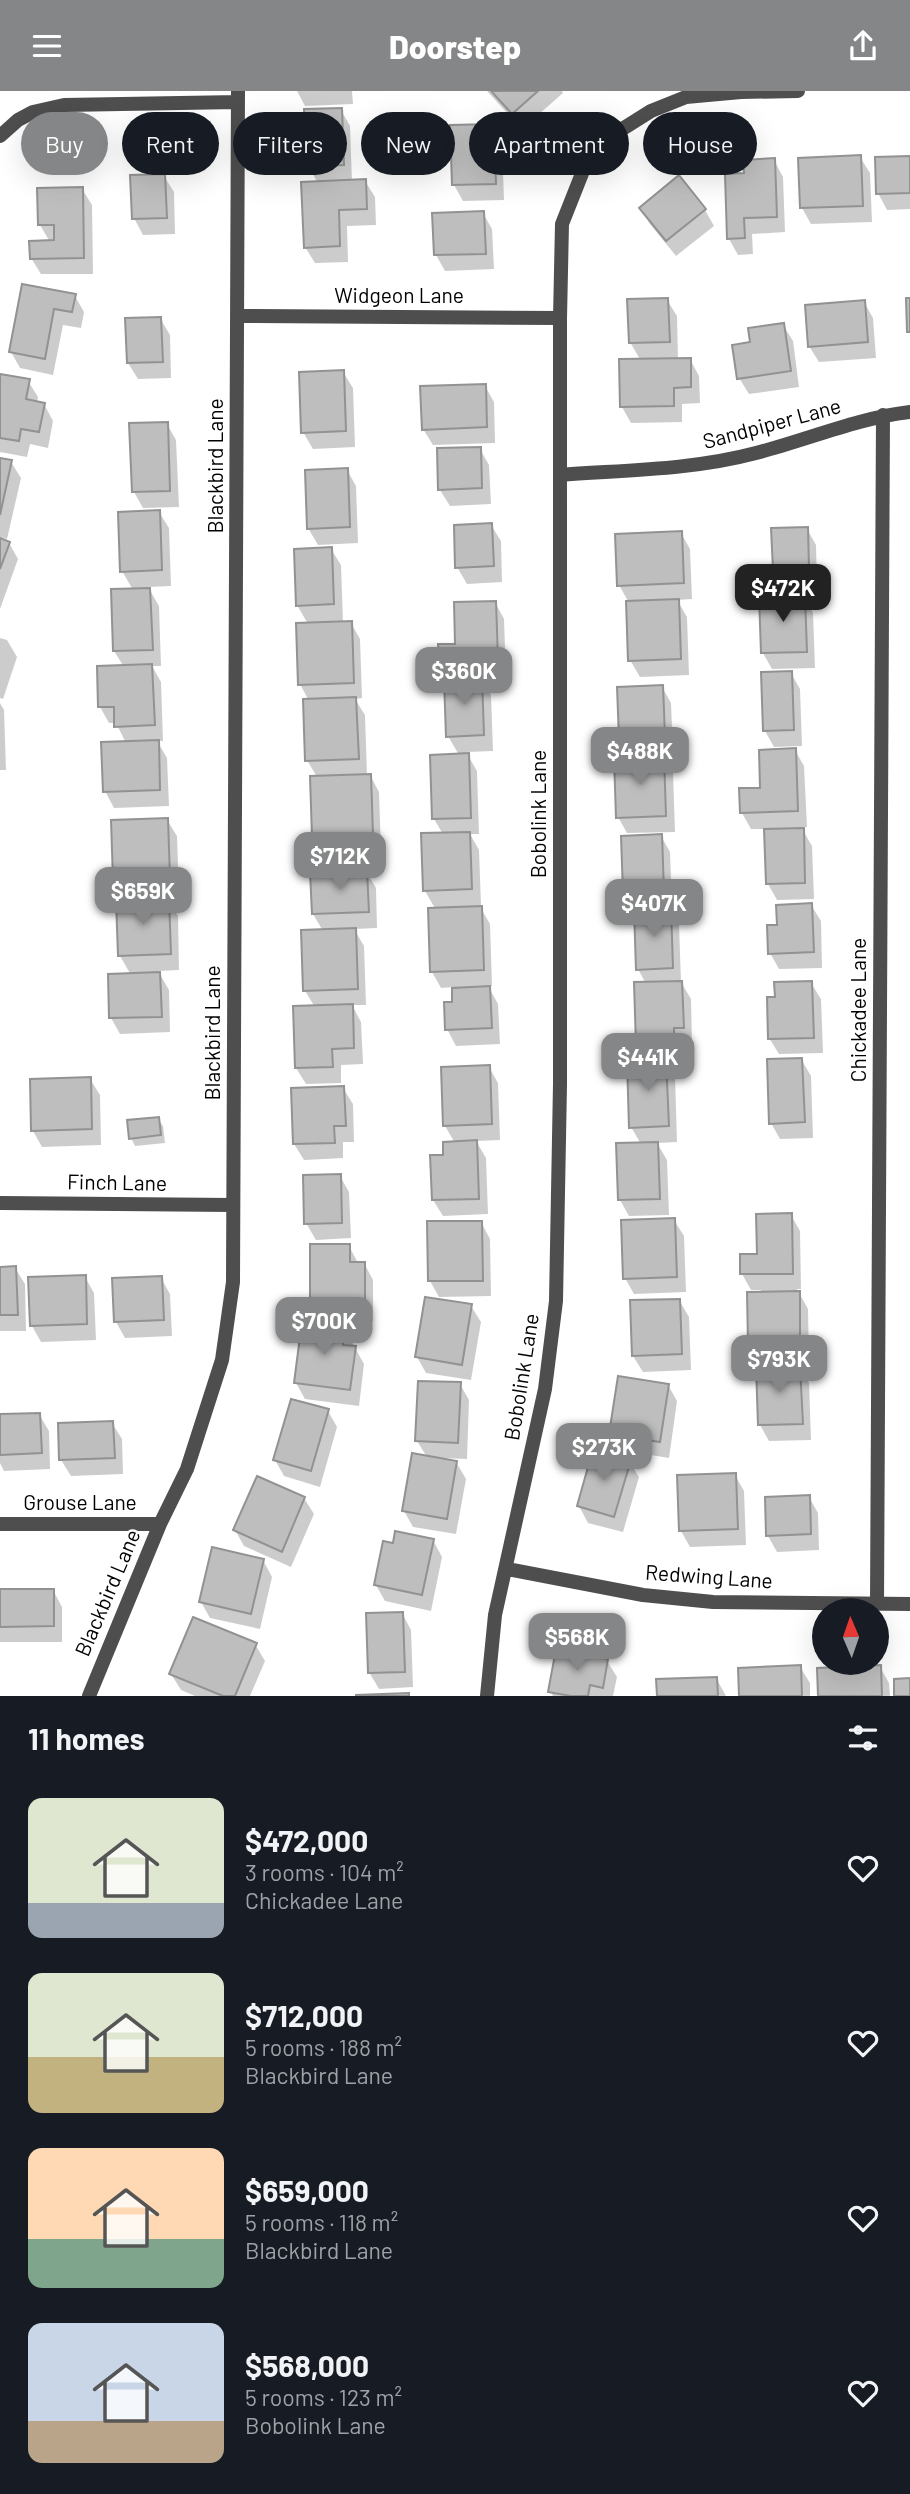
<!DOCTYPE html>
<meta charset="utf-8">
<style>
:root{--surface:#171b24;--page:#242831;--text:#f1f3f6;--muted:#9ea1a6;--accent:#858687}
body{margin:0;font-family:Barlow,sans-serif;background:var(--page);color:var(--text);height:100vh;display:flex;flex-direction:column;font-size:26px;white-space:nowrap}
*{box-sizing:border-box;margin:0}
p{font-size:23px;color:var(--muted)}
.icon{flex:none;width:38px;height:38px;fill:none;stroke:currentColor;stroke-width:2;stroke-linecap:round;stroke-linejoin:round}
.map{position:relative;height:1605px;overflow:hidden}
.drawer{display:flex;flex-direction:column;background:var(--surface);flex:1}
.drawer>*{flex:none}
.guide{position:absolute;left:21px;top:21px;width:868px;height:63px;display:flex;gap:14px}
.needle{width:46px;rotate:358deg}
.controls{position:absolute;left:812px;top:1507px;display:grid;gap:14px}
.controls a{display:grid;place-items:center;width:77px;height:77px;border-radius:50%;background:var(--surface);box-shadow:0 7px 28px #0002;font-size:35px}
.price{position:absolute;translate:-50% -60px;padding:0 16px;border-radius:14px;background:var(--accent);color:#fff;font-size:23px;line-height:46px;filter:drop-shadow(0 2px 4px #0008)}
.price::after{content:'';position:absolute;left:50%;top:42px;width:21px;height:16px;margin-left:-10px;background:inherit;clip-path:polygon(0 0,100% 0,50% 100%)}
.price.active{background:#222;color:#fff}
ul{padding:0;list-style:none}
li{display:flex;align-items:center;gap:21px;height:175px;padding:0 28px}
li span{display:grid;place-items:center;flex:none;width:196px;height:140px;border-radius:14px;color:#555}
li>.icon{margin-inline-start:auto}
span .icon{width:84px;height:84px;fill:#fffc;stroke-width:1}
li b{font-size:30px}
h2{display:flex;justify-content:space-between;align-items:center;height:84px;padding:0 28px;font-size:30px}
.tag{padding:0 24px;border-radius:32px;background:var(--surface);box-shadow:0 7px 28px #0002;font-size:24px;line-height:63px}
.tag.active{background:var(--accent);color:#fff}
header{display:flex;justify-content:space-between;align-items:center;height:91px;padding:0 28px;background:var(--accent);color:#fff;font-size:32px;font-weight:800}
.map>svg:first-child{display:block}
.shadow{fill:#0003}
.building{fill:#bebebe;stroke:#929292;stroke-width:2}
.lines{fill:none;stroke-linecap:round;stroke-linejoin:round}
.street{stroke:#4e4e4e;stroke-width:14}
.labels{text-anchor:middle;stroke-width:5;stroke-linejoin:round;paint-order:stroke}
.street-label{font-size:21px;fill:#000;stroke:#fff}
</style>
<header><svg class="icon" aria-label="menu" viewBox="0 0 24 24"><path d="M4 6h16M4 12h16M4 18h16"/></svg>Doorstep<svg class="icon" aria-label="share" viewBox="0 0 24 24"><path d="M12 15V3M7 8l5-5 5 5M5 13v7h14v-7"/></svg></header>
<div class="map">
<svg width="910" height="1605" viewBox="0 0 910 1605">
<rect width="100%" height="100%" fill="#fff"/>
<!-- shadow -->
<path class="shadow" d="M297,0H352L353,13L305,15Z
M487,0H562L563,2L522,38Z
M341,19L350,35L352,91L365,90L375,106L376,134L347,135L348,171L315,172L305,156L318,92L308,75Z
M493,34L502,51L504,109L463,110L454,94Z
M860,66L870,82L872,131L811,133L802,117Z
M910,66V118L887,119L878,102Z
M774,69L783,86L785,141L752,143L753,163L738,164L729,148L745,84Z
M164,85L174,101L175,143L143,144L134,127Z
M82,98L92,114L93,183H41L31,167L50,151L40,134Z
M641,117L705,119L714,135L676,165L650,133Z
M483,122L492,138L494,178L445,180L436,164Z
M23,195L75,205L84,221L81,237L63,234L53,284L20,277L11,261Z
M667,209L677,225L678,269L690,268L699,285L700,312L682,313V331L631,332L622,316L641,270L630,251Z
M864,211L873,227L876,267L819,271L809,255Z
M160,227L170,244L171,287L138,288L128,272Z
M783,234L793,250L799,296L749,303L739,287L752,253Z
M343,281L353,297L355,356L313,358L303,341Z
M0,284L28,290L38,306L37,312L44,313L53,330L48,357L30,353L27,366L0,361Z
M485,295L494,311L495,352L433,354L423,338Z
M167,333L176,349L179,416L143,417L134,401Z
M480,358L489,374L491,413L450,415L440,399Z
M0,368L11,371L21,387L7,448L0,446Z
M347,379L356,395L358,452L318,454L308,437Z
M159,421L169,437L171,495L148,496L159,515L161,575H152L161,591L163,650H157L167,667L169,715L114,717L105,700L126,652L116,632H109L100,616L124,576L114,560L133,499L122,480Z
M491,434L501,450L502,491L467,493L457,476Z
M807,438L816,454L817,493L784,495L774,478Z
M681,442L690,458L692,508L677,509L687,526L689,584L640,586L630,569L628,510L619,494Z
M0,449L9,452L18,468L0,518Z
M331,458L341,474L343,532H351L360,548L362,607L355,608L365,624L367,685L370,684L379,701L381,760L324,762L314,746L317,686L307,669L309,610L300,593L308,533L297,514Z
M804,505L813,522L815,577L772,578L763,562Z
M495,511L504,528L506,585L480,586L491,604L493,660L466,661L477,680L479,743H470L479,759L481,814H479L490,833L492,895H488L498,913L500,953L456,955L447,938L454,913V896L441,897L432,881L436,819L425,800L443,743L434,728L459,664L448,645L451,589L441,570Z
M0,547L7,549L17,566L3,608L0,607Z
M791,582L800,598L802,655L774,656L765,640Z
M662,596L671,612L673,662H661L673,682L675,741L627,742L618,726L632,667L620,647Z
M0,612L4,619L6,679H0Z
M795,659L804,675L807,736H801L812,755L814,808L777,809L768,793L766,738H751L742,722Z
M167,729L177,745L179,803L124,805L115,789Z
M661,745L670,761L672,816L669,817L679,834L681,891L691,908L692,953H682L683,970H666L675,985L677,1051L657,1052L667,1069L669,1124L629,1125L620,1109L641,1053L631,1036L647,970L638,955L646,893L638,878L636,818L625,802Z
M366,780L376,797L377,837L354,838L364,855L366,914H352L361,931L363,973L341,974V992L306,993L296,977L315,916L305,900L323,840L313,823Z
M168,809L178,825L179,879L158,880L169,899L170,941L120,943L111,927L109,885L131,884L120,865Z
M811,814L821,830L822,877L779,878L770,862L778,835Z
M811,892L821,908L823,962L779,963L769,947L777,908Z
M801,968L811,985L813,1047L780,1048L771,1032Z
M489,976L498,992L500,1049L476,1050L486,1067L488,1123L443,1125L433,1109L445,1065L455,1052L445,1035Z
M90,988L100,1004L101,1054L42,1056L33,1040Z
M343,997L353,1013L354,1051H343V1067L304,1069L294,1053Z
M158,1028L163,1035L165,1052L135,1055L131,1047Z
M340,1085L349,1101L351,1147L316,1149L306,1132Z
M791,1124L800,1140L801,1198H797L808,1218L809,1269H759L750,1253L761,1199H751L742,1183Z
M674,1129L684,1145L686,1201L634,1203L625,1187Z
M481,1131L490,1148L491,1205L439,1206L430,1190Z
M349,1155L358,1172H364L373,1189V1230L321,1229L312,1213Z
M15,1177L25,1193L26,1240H0V1178Z
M85,1186L94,1202L96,1249L41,1251L32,1235Z
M161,1187L170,1203L172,1245L125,1247L116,1231Z
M679,1209L689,1226L691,1279L643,1281L633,1265Z
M471,1215L481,1231L471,1289L426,1282L417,1266Z
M344,1237L364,1273L359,1315L305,1308L296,1292Z
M799,1276L809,1292L811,1349L769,1350L760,1334L758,1277Z
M460,1293L469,1309L467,1368L443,1367L442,1369L456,1371L466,1388L456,1443L413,1436L404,1420L427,1366L417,1350Z
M668,1294L677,1310L669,1367L620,1359L611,1343Z
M328,1320L337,1336L320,1396L284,1385L275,1369Z
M39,1323L49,1340L50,1378L4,1380L0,1372V1325Z
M112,1332L122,1348L123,1383L71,1385L61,1369Z
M629,1370L639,1386L623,1441L588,1432L579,1415Z
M735,1384L744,1400L746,1454L690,1456L681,1440Z
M809,1406L818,1422L819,1459L777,1461L768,1445Z
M304,1407L314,1423L291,1476L244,1455L235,1439Z
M433,1449L442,1466L431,1520L385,1510L376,1494L394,1455Z
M263,1469L272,1486L260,1538L210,1527L201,1511Z
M53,1499L62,1516V1551H0V1500Z
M402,1522L411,1539L413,1596L379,1598L369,1581Z
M255,1553L265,1570L250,1605H195L181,1599L171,1583Z
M607,1570L617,1586L613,1605H553L550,1600Z
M800,1576L810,1592V1605H741Z
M880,1576L889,1592L890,1605H820Z
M716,1587L726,1605H658Z"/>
<!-- building -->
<path class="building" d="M491,0H538L512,23Z
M342,17L344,74L306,75L304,18Z
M494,33L496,93L452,94L450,34Z
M861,64L863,115L800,117L798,67Z
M910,65V102L876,103L875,66Z
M775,67L777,126L744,127L745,147L727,148L725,83L744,82L743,69Z
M165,83L167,127L132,128L130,84Z
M679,84L706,118L666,150L639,117Z
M366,88L367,118L339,119L340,155L304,157L301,91Z
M83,96L84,167L30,168L29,150L54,149V134H38L37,97Z
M484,120L486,163L434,164L432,122Z
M22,193L76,203L72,221L54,218L45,268L9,261Z
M668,207L670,251L629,252L627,208Z
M906,207H910V241H907Z
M865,209L868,251L808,256L805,214Z
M161,226L163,271L127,272L125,227Z
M784,232L791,280L737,288L732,254L750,251L748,237Z
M691,267V296L674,297V315L620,316L619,268Z
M344,279L346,340L301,342L299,281Z
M0,283L30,288L26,308L45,312L39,341L21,338L19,350L0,347Z
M486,293L487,336L422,339L420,295Z
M168,331L170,400L132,401L129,332Z
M481,356L482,397L438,399L437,357Z
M0,367L12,369L0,424Z
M348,377L350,436L307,438L305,379Z
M160,419L162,479L120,481L118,421Z
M492,432L494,475L455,477L454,434Z
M808,436L809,478L773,479L771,437Z
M682,440L684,492L617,495L615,443Z
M0,447L10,451L0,478Z
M332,456L334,513L296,515L294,458Z
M150,497L153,559L113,560L111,498Z
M805,504L807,561L761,562L759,505Z
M679,508L681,568L628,570L626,510Z
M496,510L498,569L439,571L438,553H455L454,511Z
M352,530L354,592L298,594L296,532Z
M152,573L155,634L114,636V616H98L97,575Z
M792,580L794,639L763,640L761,581Z
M482,586L484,644L446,646L444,588Z
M663,594L665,646L619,648L617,596Z
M356,606L359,668L305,670L303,608Z
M159,649L160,699L103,701L101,651Z
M796,657L798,720L740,722L739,697H760L759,659Z
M469,662L471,727L432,728L430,664Z
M664,664L666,725L616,727L614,666Z
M371,683L373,744L312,746L310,685Z
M168,727L170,787L113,789L111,729Z
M804,737L805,792L766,793L764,738Z
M470,741L472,798L423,800L421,742Z
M662,743L664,801L623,802L621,745Z
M367,779L369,821L312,823L310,781Z
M169,807L171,863L118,865L116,809Z
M812,812L814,861L768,863L767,834H777L776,814Z
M482,815L484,879L430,881L428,817Z
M671,816L673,877L636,879L634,818Z
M356,837L358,898L303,900L301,839Z
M160,881L162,926L109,927L108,883Z
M682,890L684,937H674V954L636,955L634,891Z
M812,890L814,947L768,948L767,906H775L774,891Z
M490,895L492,937L445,939L444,911H452V897Z
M353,913L354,957L332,958L333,976L295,977L293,915Z
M666,967L669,1035L629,1037L627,969Z
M802,967L805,1031L769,1033L767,968Z
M490,974L492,1033L443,1035L441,976Z
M91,986L92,1038L31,1040L30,988Z
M344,995L346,1035H334L335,1052L293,1053L291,997Z
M159,1026L161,1044L129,1048L127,1029Z
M477,1049L479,1108L432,1109L430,1064H443V1051Z
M658,1051L660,1108L618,1109L616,1052Z
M341,1083L342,1132L304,1133L303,1084Z
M792,1122L793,1183H740V1163H757L756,1123Z
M675,1127L677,1186L623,1188L621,1129Z
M427,1130H482L483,1190H428Z
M310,1153H350V1171H365V1214L310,1213Z
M16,1175L18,1224H0V1176Z
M86,1184L87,1233L30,1235L28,1186Z
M162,1185L164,1229L114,1231L112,1187Z
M800,1200V1253L748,1254L747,1201Z
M425,1206L472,1213L462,1274L415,1266Z
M680,1208L682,1263L632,1265L630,1209Z
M302,1230L345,1236L343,1254L356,1255L350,1299L294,1292Z
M800,1274L803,1333L758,1334L756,1275Z
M618,1285L669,1293L660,1351L609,1343Z
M418,1290L461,1291L458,1352L415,1350Z
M291,1308L329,1318L311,1380L273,1369Z
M40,1322L42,1362L0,1364V1323Z
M113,1330L115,1367L59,1369L58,1332Z
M593,1358L631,1369L614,1426L577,1415Z
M412,1362L457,1370L447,1428L402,1420Z
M736,1382L738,1438L679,1440L677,1384Z
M257,1385L305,1406L282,1461L233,1439Z
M810,1404L811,1443L766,1445L765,1406Z
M395,1440L434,1448L422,1504L374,1494L383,1450L393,1452Z
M212,1456L264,1468L251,1523L199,1511Z
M0,1498H54V1535L0,1536Z
M403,1521L405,1581L368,1582L366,1522Z
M193,1526L257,1552L235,1605H223L169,1583Z
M556,1558L608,1568L603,1597L590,1594L588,1605H571L548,1601Z
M801,1574L802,1605H739L738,1577Z
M881,1574L882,1605H818L817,1577Z
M717,1586L718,1605H657L656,1588Z
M910,1587V1605H894V1588Z
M409,1602V1605H356V1604Z"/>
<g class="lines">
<!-- street -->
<path class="street" d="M0,45L18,29L33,21L64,14L238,11
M238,225L560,227
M560,384C625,379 692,379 756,362C807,349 857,327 910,321
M0,1112L233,1114
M0,1433H160
M507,1478L643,1504L713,1511L910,1513
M877,1513L883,324
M89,1605L160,1433L187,1378L222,1269L233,1191L238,0
M487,1605L495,1524L545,1298L556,1210L560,993V227L562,133L583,80L616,42L651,20L686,6L741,1L798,0"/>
</g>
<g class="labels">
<!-- street labels -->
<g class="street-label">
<text x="399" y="212">Widgeon Lane</text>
<text transform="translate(772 333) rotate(-15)" y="7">Sandpiper Lane</text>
<text transform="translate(216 375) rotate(-90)" y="7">Blackbird Lane</text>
<text transform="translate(539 723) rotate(-90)" y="7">Bobolink Lane</text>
<text transform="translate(859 919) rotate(-90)" y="7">Chickadee Lane</text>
<text transform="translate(213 942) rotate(-90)" y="7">Blackbird Lane</text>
<text transform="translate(117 1092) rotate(1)" y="7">Finch Lane</text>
<text transform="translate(522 1286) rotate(-81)" y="7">Bobolink Lane</text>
<text x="80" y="1419">Grouse Lane</text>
<text transform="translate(709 1486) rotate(4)" y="7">Redwing Lane</text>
<text transform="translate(108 1502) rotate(-67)" y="7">Blackbird Lane</text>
</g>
</g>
</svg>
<div class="controls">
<a><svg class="needle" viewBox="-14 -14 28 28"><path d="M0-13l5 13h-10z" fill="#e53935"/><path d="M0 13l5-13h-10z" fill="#9ea1a6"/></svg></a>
</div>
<b class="price active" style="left:783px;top:533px">$472K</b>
<b class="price" style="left:464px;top:616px">$360K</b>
<b class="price" style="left:640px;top:696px">$488K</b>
<b class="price" style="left:340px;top:801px">$712K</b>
<b class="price" style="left:143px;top:836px">$659K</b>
<b class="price" style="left:654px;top:848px">$407K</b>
<b class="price" style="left:648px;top:1002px">$441K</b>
<b class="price" style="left:324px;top:1266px">$700K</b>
<b class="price" style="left:779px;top:1304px">$793K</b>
<b class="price" style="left:604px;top:1392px">$273K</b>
<b class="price" style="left:577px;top:1582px">$568K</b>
<div class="guide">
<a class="tag active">Buy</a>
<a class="tag">Rent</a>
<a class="tag">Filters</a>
<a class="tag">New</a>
<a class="tag">Apartment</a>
<a class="tag">House</a>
</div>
</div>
<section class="drawer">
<h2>11 homes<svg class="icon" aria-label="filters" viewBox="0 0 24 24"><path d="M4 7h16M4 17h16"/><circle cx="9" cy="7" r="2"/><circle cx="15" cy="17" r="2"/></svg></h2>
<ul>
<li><span style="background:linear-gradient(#dfe7d0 75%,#9aa5b1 0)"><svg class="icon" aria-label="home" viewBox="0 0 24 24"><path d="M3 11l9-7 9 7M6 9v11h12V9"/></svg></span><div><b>$472,000</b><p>3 rooms · 104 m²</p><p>Chickadee Lane</p></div><svg class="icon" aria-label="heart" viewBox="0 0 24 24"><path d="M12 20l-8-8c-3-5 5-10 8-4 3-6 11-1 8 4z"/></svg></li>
<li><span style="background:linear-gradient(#dfe7d0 60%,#c2b280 0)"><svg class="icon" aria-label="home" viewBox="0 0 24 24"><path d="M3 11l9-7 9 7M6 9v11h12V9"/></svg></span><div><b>$712,000</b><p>5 rooms · 188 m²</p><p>Blackbird Lane</p></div><svg class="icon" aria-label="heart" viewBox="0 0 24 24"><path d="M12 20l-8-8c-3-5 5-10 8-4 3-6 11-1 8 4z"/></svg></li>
<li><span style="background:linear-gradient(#ffd9b3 65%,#7fa58c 0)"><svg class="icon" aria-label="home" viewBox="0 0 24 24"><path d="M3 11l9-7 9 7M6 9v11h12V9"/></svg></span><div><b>$659,000</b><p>5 rooms · 118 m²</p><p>Blackbird Lane</p></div><svg class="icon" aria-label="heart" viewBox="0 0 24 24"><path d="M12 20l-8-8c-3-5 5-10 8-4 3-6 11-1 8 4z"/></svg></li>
<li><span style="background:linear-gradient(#c9d6e8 70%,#b9a48a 0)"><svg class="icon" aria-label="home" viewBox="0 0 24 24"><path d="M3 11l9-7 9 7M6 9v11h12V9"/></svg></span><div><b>$568,000</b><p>5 rooms · 123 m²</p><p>Bobolink Lane</p></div><svg class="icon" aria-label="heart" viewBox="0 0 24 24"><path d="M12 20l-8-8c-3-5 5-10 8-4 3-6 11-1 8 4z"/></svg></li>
</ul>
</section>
